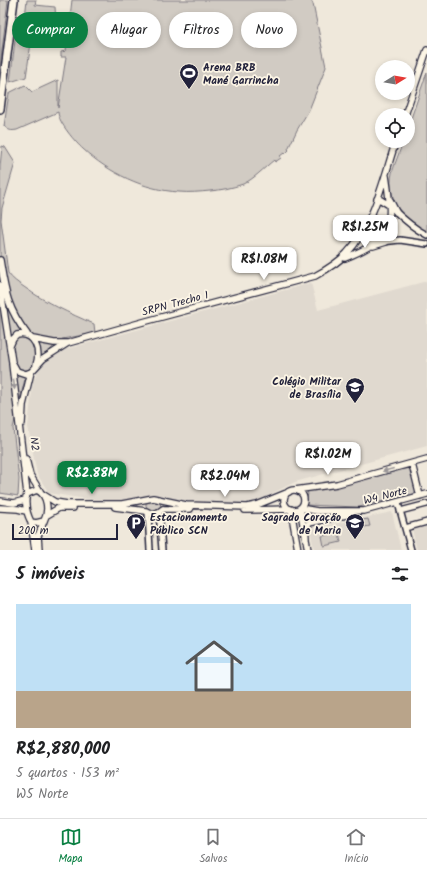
<!DOCTYPE html>
<html lang="pt">
<meta charset="utf-8">
<style>
:root{--surface:#fff;--page:#f2f2f2;--text:#202124;--muted:#757577;--line:#e0e0e0;--accent:#0b8043}
body{margin:0;font-family:Kalam,sans-serif;background:var(--page);color:var(--text);height:100vh;display:flex;flex-direction:column;font-size:15px;white-space:nowrap}
*{box-sizing:border-box;margin:0}
p{font-size:13px;color:var(--muted)}
.icon{flex:none;width:22px;height:22px;fill:none;stroke:currentColor;stroke-width:2;stroke-linecap:round;stroke-linejoin:round}
.map{position:relative;height:550px;overflow:hidden}
.details{display:flex;flex-direction:column;background:var(--surface);flex:1}
.details>*{flex:none}
.guide{position:absolute;left:12px;top:12px;width:403px;height:36px;display:flex;gap:8px}
.needle{width:26px;rotate:79deg}
.fabs{position:absolute;left:375px;top:60px;display:grid;gap:8px}
.fabs a{display:grid;place-items:center;width:40px;height:40px;border-radius:50%;background:var(--surface);box-shadow:0 2px 6px #0003;font-size:20px}
.scale{position:absolute;left:12px;bottom:10px;width:106px;box-sizing:border-box;padding-left:4px;border:2px solid #22223b;border-top:0;font-size:11px;line-height:14px;white-space:nowrap;color:#22223b;-webkit-text-stroke:3px #fcf5e5;paint-order:stroke}
.price{position:absolute;translate:-50% -34px;padding:0 9px;border-radius:8px;background:#fff;color:#222;font-size:13px;line-height:26px;filter:drop-shadow(0 1px 2px #0008)}
.price::after{content:'';position:absolute;left:50%;top:24px;width:12px;height:9px;margin-left:-6px;background:inherit;clip-path:polygon(0 0,100% 0,50% 100%)}
.price.selected{background:var(--accent);color:#fff}
ul{padding:0;list-style:none}
li{display:grid;align-content:center;gap:8px;height:212px;padding:0 16px}
li+li{border-top:1px solid var(--line)}
li span{display:grid;place-items:center;height:124px;border-radius:0px;color:#555}
li>.icon{margin-inline-start:auto}
span .icon{width:72px;height:72px;fill:#fffc;stroke-width:1}
li b{font-size:17px}
h2{display:flex;justify-content:space-between;align-items:center;height:48px;padding:0 16px;font-size:17px}
.pill{padding:0 14px;border-radius:18px;background:var(--surface);box-shadow:0 2px 6px #0003;font-size:14px;line-height:36px}
.pill.selected{background:var(--accent);color:#fff}
.dock{display:flex;justify-content:space-around;align-items:center;height:56px;border-top:1px solid var(--line);background:var(--surface);font-size:11px;color:var(--muted)}
.dock a{display:grid;justify-items:center;gap:2px}
.dock .selected{color:var(--accent)}
.map>svg:first-child{display:block}
.built{fill:#e0d9cf}
.green{fill:#d1cbc3;stroke:#7a767f}
.lines{fill:none;stroke-linecap:round;stroke-linejoin:round}
.tertiary-casing{stroke:#22223b;stroke-width:8}
.secondary-casing{stroke:#22223b;stroke-width:8}
.trunk-casing{stroke:#22223b;stroke-width:10}
.tertiary{stroke:#fcf5e5;stroke-width:5}
.secondary{stroke:#fcf5e5;stroke-width:5.5}
.trunk{stroke:#fcf5e5;stroke-width:7}
.oneway{fill:#9a9698}
.labels{text-anchor:middle;stroke-width:3.5;stroke-linejoin:round;paint-order:stroke}
.poi-label{font-size:11px;font-weight:bold;fill:#22223b;stroke:#fcf5e5;text-anchor:start}
.street-label{font-size:11px;fill:#22223b;stroke:#fcf5e5}
</style>
<div class="map">
<svg width="427" height="550" viewBox="0 0 427 550">
<rect width="100%" height="100%" fill="#efe8db"/>
<filter id="ink" filterUnits="userSpaceOnUse"><feTurbulence type="fractalNoise" baseFrequency=".025" numOctaves="2"/><feDisplacementMap in="SourceGraphic" scale="8" xChannelSelector="R" yChannelSelector="G"/><feConvolveMatrix kernelMatrix="1 2 1 2 8 2 1 2 1" color-interpolation-filters="sRGB"/></filter>
<g filter="url(#ink)">
<!-- built -->
<path class="built" d="M427,281V446L295,482L259,500L240,503L191,502L153,496L121,501H99L49,493L37,474L28,427L33,381L42,364L66,349L311,283L318,310Z
M392,512L401,550H314L310,529Z
M427,525V550H417L412,529Z"/>
<!-- green -->
<path class="green" d="M0,0H8L0,67Z
M27,0H36L35,5L55,7L56,22L37,19L31,27L24,25Z
M72,0H311L313,4L326,67L309,110L297,130L288,149L289,150L285,154L284,153L280,156L281,158L275,162L274,160C264,168 254,179 243,184C232,188 221,190 210,191C200,192 189,193 179,192C144,190 109,173 83,149C76,143 58,122 58,112L17,130C11,131 9,131 4,126L9,93L25,85L32,92L58,80V108L66,57H61V52L66,51Z
M16,33L32,36L26,77L10,82Z
M427,72V232C404,223 386,199 392,173C395,162 400,152 403,141H408V127Z
M2,146L5,147L15,163L2,208L1,220L8,273C12,279 18,283 24,287C46,303 69,313 94,324L95,333L62,339L38,361L25,379L13,428L19,479L18,496L0,493V167Z
M409,468L410,469L417,490L413,494L359,507L305,505L308,494L306,489L337,486Z
M149,500H157L160,503L161,506C157,511 150,511 146,506V503Z
M368,519L370,526L359,528L357,521Z
M339,533L341,542L324,546L322,536Z"/>
<g class="lines">
<!-- tertiary casing -->
<g class="tertiary-casing">
<path id="tertiary" d="M393,209C404,220 413,228 427,235
M382,242L400,240L427,244
M398,503L411,550
M400,511L427,504
M159,512L162,550
M148,513L150,550
M405,528L427,522"/>
</g>
<!-- secondary casing -->
<g class="secondary-casing">
<path id="secondary" d="M405,115L427,50
M377,199L381,200L389,205
M390,200L396,212
M361,235L369,242L376,243
M373,246L386,242
M345,258C355,254 366,249 375,243C396,229 389,197 386,176
M0,260C5,291 7,308 27,334
M0,285L12,362L17,371L26,374L31,372L43,359L68,343L143,322L315,276C326,270 338,263 347,253C374,225 384,177 396,141
M33,339L54,343H68
M10,346L13,339L17,335C35,331 41,351 36,365
M12,364L27,494C24,504 26,512 31,522L36,523L44,521C49,511 48,495 37,490L27,494
M22,423L23,405L31,372
M26,459L30,475L40,491
M412,464L420,496
M295,490L337,484L427,459
M284 500a10 10 0 1 1 20 0a10 10 0 1 1-20 0Z
M44,495L55,502L67,504H122L153,498L186,505L247,507L257,505L289,492
M0,501L14,503L25,500
M115,507L146,511L152,514L159,512L163,509
M0,508L18,509L26,511
M300,508L317,511H364L427,494
M300,508L308,550
M163,509H190
M245,510L291,509
M291,510L298,550
M47,515L59,508H73
M31,522L35,550
M306,540C306,534 304,527 309,523L351,514
M39,550L38,536L44,521"/>
</g>
<!-- trunk casing -->
<g class="trunk-casing">
<path id="trunk" d="M0,109L14,0"/>
</g>
<!-- tertiary -->
<use href="#tertiary" class="tertiary"/>
<!-- secondary -->
<use href="#secondary" class="secondary"/>
<!-- trunk -->
<use href="#trunk" class="trunk"/>
</g>
<!-- one-way arrows -->
<defs><path id="oneway-solid" d="M-6-.8H1V-3.2L6.5 0L1 3.2V.8H-6Z"/></defs>
<g class="oneway">
<use href="#oneway-solid" transform="translate(14 384) rotate(84)"/>
<use href="#oneway-solid" transform="translate(388 470) rotate(165)"/>
</g>
</g>
<!-- icons -->
<defs>
<g id="stadium-pin" transform="scale(1)"><path d="M0 17L-7.5 6A9.5 9.5 0 1 1 7.5 6Z" fill="#22223b" stroke="#fcf5e5"/><path d="M0-5a6.5 5 0 1 0 0 10a6.5 5 0 1 0 0-10ZM-3.5-1.8h7v3.6h-7Z" fill="#fff"/></g>
<g id="school-pin" transform="scale(1)"><path d="M0 17L-7.5 6A9.5 9.5 0 1 1 7.5 6Z" fill="#22223b" stroke="#fcf5e5"/><path d="M0-5L7-2L0 1L-7-2ZM-4 1L0 2.5L4 1V4Q0 6-4 4Z" fill="#fff"/></g>
<g id="parking-pin" transform="scale(1)"><path d="M0 17L-7.5 6A9.5 9.5 0 1 1 7.5 6Z" fill="#22223b" stroke="#fcf5e5"/><path d="M-3.5-5.5H1a3.5 3.5 0 0 1 0 7H-1V5.5H-3.5ZM-1-3.4V-.6H.8a1.4 1.4 0 0 0 0-2.8Z" fill="#fff"/></g>
</defs>
<g fill-rule="evenodd">
<use href="#stadium-pin" x="189" y="73"/>
<use href="#school-pin" x="355" y="387"/>
<use href="#parking-pin" x="136" y="523"/>
<use href="#school-pin" x="355" y="523"/>
</g>
<g class="labels">
<!-- poi labels -->
<g class="poi-label">
<text x="203" y="71">Arena BRB<tspan x="203" dy="13">Mané Garrincha</tspan></text>
<text x="341" y="385" text-anchor="end">Colégio Militar<tspan x="341" dy="13">de Brasília</tspan></text>
<text x="150" y="521">Estacionamento<tspan x="150" dy="13">Público SCN</tspan></text>
<text x="341" y="521" text-anchor="end">Sagrado Coração<tspan x="341" dy="13">de Maria</tspan></text>
</g>
<!-- street labels -->
<g class="street-label">
<text transform="translate(175 303) rotate(-15)" y="4">SRPN Trecho 1</text>
<text transform="translate(35 444) rotate(83)" y="4">N2</text>
<text transform="translate(385 495) rotate(-14)" y="4">W4 Norte</text>
</g>
</g>
</svg>
<div class="fabs">
<a><svg class="needle" viewBox="-14 -14 28 28"><path d="M0-13l5 13h-10z" fill="#e53935"/><path d="M0 13l5-13h-10z" fill="#757577"/></svg></a>
<a><svg class="icon" aria-label="locate" viewBox="0 0 24 24"><circle cx="12" cy="12" r="6"/><path d="M12 2v4M12 18v4M2 12h4M18 12h4"/></svg></a>
</div>
<div class="scale">200 m</div>
<b class="price" style="left:365px;top:249px">R$1.25M</b>
<b class="price" style="left:264px;top:281px">R$1.08M</b>
<b class="price" style="left:328px;top:476px">R$1.02M</b>
<b class="price selected" style="left:92px;top:495px">R$2.88M</b>
<b class="price" style="left:225px;top:498px">R$2.04M</b>
<div class="guide">
<a class="pill selected">Comprar</a>
<a class="pill">Alugar</a>
<a class="pill">Filtros</a>
<a class="pill">Novo</a>
</div>
</div>
<section class="details">
<h2>5 imóveis<svg class="icon" aria-label="filters" viewBox="0 0 24 24"><path d="M4 7h16M4 17h16"/><circle cx="9" cy="7" r="2"/><circle cx="15" cy="17" r="2"/></svg></h2>
<ul>
<li><span style="background:linear-gradient(#bfe0f5 70%,#b9a48a 0)"><svg class="icon" aria-label="home" viewBox="0 0 24 24"><path d="M3 11l9-7 9 7M6 9v11h12V9"/></svg></span><div><b>R$2,880,000</b><p>5 quartos · 153 m²</p><p>W5 Norte</p></div></li>
</ul>
</section>
<nav class="dock">
<a class="selected"><svg class="icon" aria-label="map" viewBox="0 0 24 24"><path d="M3 6l6-2 6 2 6-2v14l-6 2-6-2-6 2zM9 4v14M15 6v14"/></svg>Mapa</a>
<a><svg class="icon" aria-label="saved" viewBox="0 0 24 24"><path d="M7 4h10v16l-5-4-5 4z"/></svg>Salvos</a>
<a><svg class="icon" aria-label="home" viewBox="0 0 24 24"><path d="M3 11l9-7 9 7M6 9v11h12V9"/></svg>Início</a>
</nav>
